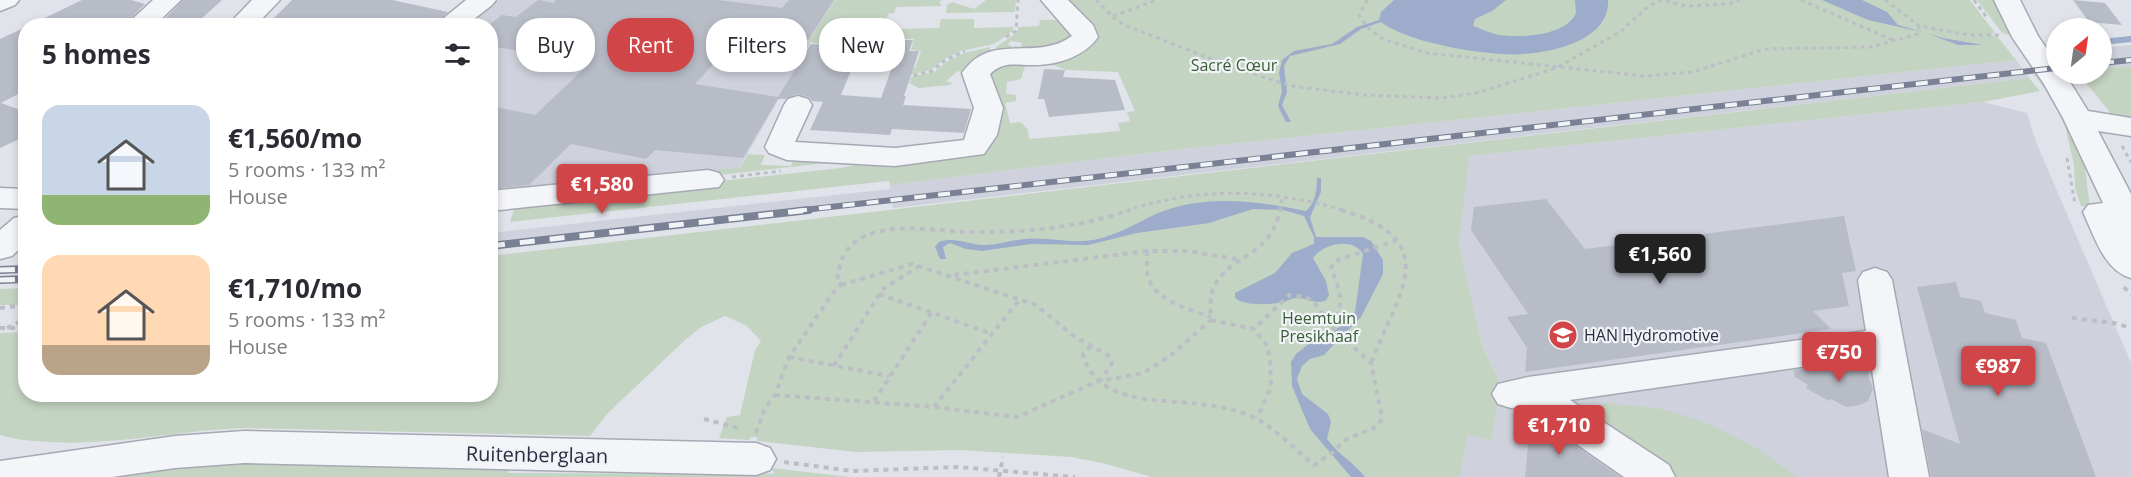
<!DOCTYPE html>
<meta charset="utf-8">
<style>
:root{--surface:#fff;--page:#f7f7f7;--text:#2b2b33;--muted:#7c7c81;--accent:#d04548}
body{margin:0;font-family:"Open Sans",sans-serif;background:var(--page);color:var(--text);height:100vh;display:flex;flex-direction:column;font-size:22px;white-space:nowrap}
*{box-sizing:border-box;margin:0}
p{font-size:20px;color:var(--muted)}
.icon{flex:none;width:33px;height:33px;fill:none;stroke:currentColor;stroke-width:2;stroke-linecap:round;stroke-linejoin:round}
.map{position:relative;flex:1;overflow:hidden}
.side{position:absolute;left:18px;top:18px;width:480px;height:384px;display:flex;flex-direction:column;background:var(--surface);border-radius:24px;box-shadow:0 3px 9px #0003}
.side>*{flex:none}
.guide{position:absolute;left:516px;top:18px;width:570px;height:54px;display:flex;gap:12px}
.needle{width:39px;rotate:29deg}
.tools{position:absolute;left:2046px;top:18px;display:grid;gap:12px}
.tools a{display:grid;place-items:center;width:66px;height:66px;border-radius:50%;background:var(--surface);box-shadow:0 3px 9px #0003;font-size:30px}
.price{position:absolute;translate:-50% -51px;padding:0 14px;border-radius:6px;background:var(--accent);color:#fff;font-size:20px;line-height:39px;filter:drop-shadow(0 2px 3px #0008)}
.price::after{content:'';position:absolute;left:50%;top:36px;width:18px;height:14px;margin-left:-9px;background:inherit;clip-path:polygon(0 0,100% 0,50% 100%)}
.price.on{background:#222;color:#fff}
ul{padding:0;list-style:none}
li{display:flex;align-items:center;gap:18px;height:150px;padding:0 24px}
li span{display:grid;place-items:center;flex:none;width:168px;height:120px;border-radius:18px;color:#555}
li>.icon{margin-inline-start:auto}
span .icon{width:72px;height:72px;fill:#fffc;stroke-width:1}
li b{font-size:26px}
h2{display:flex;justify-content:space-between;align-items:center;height:72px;padding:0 24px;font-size:26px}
.tag{padding:0 21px;border-radius:24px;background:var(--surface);box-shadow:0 3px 9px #0003;font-size:21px;line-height:54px}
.tag.on{background:var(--accent);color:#fff}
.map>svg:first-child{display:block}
.built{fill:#cfd2dc}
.green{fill:#c4d4c2}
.water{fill:#9cacca}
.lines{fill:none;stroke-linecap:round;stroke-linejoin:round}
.stream{stroke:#9cacca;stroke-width:6}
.building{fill:#b8bcc7;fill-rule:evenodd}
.minor-casing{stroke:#a6a9b4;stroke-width:3}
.path-far1{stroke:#bbbec5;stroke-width:3;stroke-dasharray:4 4;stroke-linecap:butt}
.path{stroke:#bbbec5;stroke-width:4;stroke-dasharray:5 5;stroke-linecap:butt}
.minor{fill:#f4f5f8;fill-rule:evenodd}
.rail-far1-casing{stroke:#7a8194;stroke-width:6}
.rail-casing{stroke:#7a8194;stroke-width:8}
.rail-far1{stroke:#f1f3f7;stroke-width:4;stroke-dasharray:12;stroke-linecap:butt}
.rail{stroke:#f1f3f7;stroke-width:5;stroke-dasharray:15;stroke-linecap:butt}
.labels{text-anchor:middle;stroke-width:4.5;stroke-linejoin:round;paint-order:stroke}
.park-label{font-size:16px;fill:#385e36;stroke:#f1f3f7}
.poi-label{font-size:16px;fill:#292f42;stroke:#f1f3f7;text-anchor:start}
.near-street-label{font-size:20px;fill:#292f42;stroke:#f1f3f7}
</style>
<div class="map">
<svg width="2131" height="477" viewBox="0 0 2131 477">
<rect width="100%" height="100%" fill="#e1e3ea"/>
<!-- built -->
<path class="built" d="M499,0H835L809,40L810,44L739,169L491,193L490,63L493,61L491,60L490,26H462Z
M2131,45V66L2102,69V48Z
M2016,60L2030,78L893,208L892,202L491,248L490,233L890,189V185L1147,153Z
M1983,102L2027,113L2036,142L2131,363V477H1460L1468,434L1490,440L1500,391L1498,379L1482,345L1459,243L1468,156Z"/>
<!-- green -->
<path class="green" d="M835,0H942L939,2L942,6L896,7L894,13L888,14L886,22L894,23L893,29L939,28L941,19H974V28L1013,27V31L994,44L961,51L943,60L931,70L909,75L912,68H915L921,51L911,50L914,39L888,38L886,42L858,39L855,45L813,43L809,40Z
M986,0H1016L1015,12L946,13L947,5L952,2L974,9Z
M1065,0H1970L1995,33L1992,34L1993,36H1997L2016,60L1147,153L890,185L889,181L510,222L516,203L841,168L871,161L979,153L988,67L1027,60L1021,79L1007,82L1006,94L1016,95V101L1005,103L1010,123L1021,122L1028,130L1029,139L1120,131L1118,123L1130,121L1127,112L1135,111L1118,72L1066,70L1045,62L1091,44L1097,37L1091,30L1097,28Z
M1977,0H1998L2011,35L2002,33Z
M1040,20H1065L1077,31L1063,45L1027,48L1025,52L1013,51L1014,46L1020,47L1022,43L1010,41L1008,45L1012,46L1010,51L996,52V47L1018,32V27L1039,26Z
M990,47V54L965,73L958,71L946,81L952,83L949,85L919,88L907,82L911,81L910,77L934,72L946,62L964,53Z
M2131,66V121L2113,116L2079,74H2102V69Z
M2040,72L2058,100L2084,160L2090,208L2081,206L2075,188L2074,165L2062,112L2033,73Z
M2029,78L2040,91L1983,102L1469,156L1459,243L1482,345L1498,379L1500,391L1491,441L1468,434L1460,477H1152L1102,463L1071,457L960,450L856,452L757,441V437H751L749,440L719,438L727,417L740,415L755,350L761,341L747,326L725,316L701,327L683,342L608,413L590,436L245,428C179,430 116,446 50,442C33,441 16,440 0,435V333L25,332L26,394H490L491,256Z
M748,154L765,155L761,165L791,166L795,157L835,162L710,176L708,171L711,170L740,168Z
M25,288V303L21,305H0V289Z
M1604,403C1621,405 1638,406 1655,408C1701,416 1761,446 1796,477H1678L1589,418Z
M170,460L516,463L507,473L694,474L701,470L775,474L771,468L850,477H106Z"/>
<!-- water -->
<path class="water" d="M1394,0H1506L1492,11L1475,19L1473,26C1482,29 1490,33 1499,35C1522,38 1566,36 1576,13L1575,0H1608C1610,39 1556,52 1524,54C1491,57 1407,43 1381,22L1361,29L1340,44L1290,56L1284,66L1287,92L1282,105L1291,122H1286L1278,106L1282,91L1279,73L1282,60L1294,51L1332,44L1357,27L1379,20L1381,12Z
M1822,0H1862L1887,12L1898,25L1943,38L1983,45H1958L1926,33L1868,20Z
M1317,178H1321V192L1310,217L1316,237H1363L1371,241L1383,260V274L1361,317L1324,355L1310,359L1302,366L1297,379L1302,394L1328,414L1331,422L1327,439C1338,454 1353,462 1365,477H1351L1310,429L1292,386L1291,362L1296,354L1312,341L1340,327L1355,312L1363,254C1353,237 1324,243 1313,258L1326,281L1329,296L1325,301C1314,304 1307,298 1296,298C1292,298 1287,301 1283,302C1271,305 1244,306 1235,298V293L1275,273L1292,253L1314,244V237L1304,216L1283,210L1253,209L1209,223L1137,233L1088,245L1031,244L982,251L966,249L950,243L943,247L946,259H940L935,247L939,242C954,236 969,245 984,245C998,245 1011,240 1025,239C1045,237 1064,242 1084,241C1113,239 1135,223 1161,212C1206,194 1259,201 1306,211C1315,203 1317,190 1317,178Z"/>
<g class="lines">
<!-- stream -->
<path class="stream" d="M2102,42L2131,39"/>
</g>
<!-- building -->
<path class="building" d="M82,0H131L145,4L123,26H28Z
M183,0H222L200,20L201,26H158Z
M292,0H392L448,12L432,26H266Z
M538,0L554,3L555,0H718L782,8L789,0H834L808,40L745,30L695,84L778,97L811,44L856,46L858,40H913L909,51H919L904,96H906L903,105L971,109L964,133L892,129L890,135L810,130L823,102L812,101L809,97L797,94L785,99H778L743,158L655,150L646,159L571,144L529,185L490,189V106L535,115L590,63L490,46V24L502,15L516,17ZM855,61L894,62L881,98L841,95Z
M2073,0L2105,3L2122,25L2089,22Z
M26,27V90L1,103L26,112V136L0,148V39Z
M1044,69L1065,70L1063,77L1115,80L1125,110L1049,117L1044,99H1038Z
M1546,199L1585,249L1844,216L1856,271L1842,273L1849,306L1813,311L1831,329L1525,372L1527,348L1507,317L1528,314L1471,230L1474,207Z
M1956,282L1960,297L1981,301L1985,313L2016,320L2022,338L2046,343L2096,477H1931L1922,429L1960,444L1917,287Z
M1855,361L1870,369L1868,376L1873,389L1868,401L1860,405L1846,407L1831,399L1829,401L1806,388L1808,385L1795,377L1794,370Z
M1531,415L1620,477H1525Z"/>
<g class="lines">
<!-- minor casing -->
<g class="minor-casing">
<path id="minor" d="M0,0H19L15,5L0,11Z
M153,0H181L154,26H125Z
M252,0H280L255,26H227Z
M466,0H496L492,5L465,26H434Z
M1041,0H1068L1093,25L1098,37C1085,56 1058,65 1035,65C1016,66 1005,60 990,74L1003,108L997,135L984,154L895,166L787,160L769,153L765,147L784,105L788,99L798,96L808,99L812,105L795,142L895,148L964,140L974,108L962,73C992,30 1034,63 1072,36Z
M1994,0H2020L2038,36L2056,62V74H2065L2088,111L2131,118V136L2098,131L2131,194V278C2104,271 2094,235 2083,212L2088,205L2103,203L2063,118L2044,84L2012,37Z
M708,170L719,173L724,180L719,187L490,211V191Z
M0,188L26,189V209L0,208Z
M26,215V243L12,256L0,259V230L14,218Z
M1875,268L1887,272L1892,280L1929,477H1889L1870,357L1570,400L1669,465L1675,477H1624L1523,407L1511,408L1498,404L1492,394L1498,384L1528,377L1866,331L1858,280L1863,272Z
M244,431L756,443L770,448L776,459L770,470L756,475L244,463L175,468L112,477H0V461L175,436Z"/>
</g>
<!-- path-far1 -->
<path class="path-far1" d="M1096,0L1116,20L1127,26L1235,68L1292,86L1362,95L1442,98L1476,93L1556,68L1620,32L1650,5L1661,0L1686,6L1728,4L1740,0
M1367,0L1359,15L1369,29L1383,39L1427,53L1645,76L1693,72L1765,49L1871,47L1918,34L1919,26L1969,35H2000
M1801,0L1895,41
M1885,0L1919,26
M1974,0L1988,19
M1113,16L1157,0
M1006,37L1016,31L1018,0
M898,79L932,71L944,61L965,51
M2122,146L2131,162
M2067,158L2075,204
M732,177L781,171
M1126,211C1197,186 1274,189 1346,211
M1280,211L1282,196"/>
<!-- path -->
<path class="path" d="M1341,210C1446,241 1398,292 1371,363
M1147,251C1148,260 1145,272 1149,280C1158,302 1191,310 1211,317
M954,275L1147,251H1188L1241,260
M841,285L912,264L1036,305L1072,335L1109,356L1112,363L1101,380
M2124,287L2131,295
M879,294L992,334
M0,308L26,305
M2072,318L2114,323L2131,328
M1211,320L1254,329L1266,344L1270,358L1271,387L1257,418
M1330,325C1347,308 1339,288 1331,268L1335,261L1397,240
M0,328H26
M7,328L26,319
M1091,346L1083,354C1096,405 1159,399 1200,404C1217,406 1238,410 1253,417C1267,422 1301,454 1314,465L1336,450L1343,441L1378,426L1382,418L1371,363L1334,329L1314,302L1305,297L1289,295L1254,329
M789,357L889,376
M834,366L882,290L919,266
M775,395L934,407L1017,417L1096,382L1143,373L1170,356L1211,320C1211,309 1209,298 1214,287C1229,254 1269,260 1280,210
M874,401L932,312
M934,407L1019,300
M704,419L742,429
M756,433L765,408L775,395L789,357L833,293L841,285L837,282C839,262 844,247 863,237C894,222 935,231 967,232C1022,233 1078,228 1130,210
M784,462L852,471L958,467L1075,477
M999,477L1003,457"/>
<!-- minor -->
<use href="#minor" class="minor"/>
<!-- rail-far1 casing -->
<g class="rail-far1-casing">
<path id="rail-far1" d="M2102,63L2131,60
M795,211L2056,68"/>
</g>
<!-- rail casing -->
<g class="rail-casing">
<path id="rail" d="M490,246L809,210
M0,270L26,269
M0,280L26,279"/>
</g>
<!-- rail-far1 -->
<use href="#rail-far1" class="rail-far1"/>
<!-- rail -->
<use href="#rail" class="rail"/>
</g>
<!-- icons -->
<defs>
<g id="university-disc" transform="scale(1.5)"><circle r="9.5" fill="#d04548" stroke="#f1f3f7"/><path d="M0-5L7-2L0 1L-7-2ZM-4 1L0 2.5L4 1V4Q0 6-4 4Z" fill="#fff"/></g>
</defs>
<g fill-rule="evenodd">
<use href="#university-disc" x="1563" y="335"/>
</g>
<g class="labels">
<!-- park labels -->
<g class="park-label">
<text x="1234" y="71">Sacré Cœur</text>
<text x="1319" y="324">Heemtuin<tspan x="1319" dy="18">Presikhaaf</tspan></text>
</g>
<!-- poi labels -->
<g class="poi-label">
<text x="1584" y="341">HAN Hydromotive</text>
</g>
<!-- near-street labels -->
<g class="near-street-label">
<text transform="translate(537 455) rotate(1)" y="7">Ruitenberglaan</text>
</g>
</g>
</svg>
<div class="tools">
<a><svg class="needle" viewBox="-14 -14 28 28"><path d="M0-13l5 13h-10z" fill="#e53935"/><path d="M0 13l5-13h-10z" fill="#7c7c81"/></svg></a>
</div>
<b class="price" style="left:602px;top:215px">€1,580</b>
<b class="price on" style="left:1660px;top:285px">€1,560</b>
<b class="price" style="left:1839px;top:383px">€750</b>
<b class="price" style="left:1998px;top:397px">€987</b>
<b class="price" style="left:1559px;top:456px">€1,710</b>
<div class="guide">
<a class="tag">Buy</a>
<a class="tag on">Rent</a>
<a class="tag">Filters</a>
<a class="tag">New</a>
</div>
<section class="side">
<h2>5 homes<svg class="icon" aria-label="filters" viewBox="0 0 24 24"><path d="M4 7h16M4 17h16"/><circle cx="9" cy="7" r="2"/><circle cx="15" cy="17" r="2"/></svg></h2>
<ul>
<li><span style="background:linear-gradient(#c9d6e8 75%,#8fb573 0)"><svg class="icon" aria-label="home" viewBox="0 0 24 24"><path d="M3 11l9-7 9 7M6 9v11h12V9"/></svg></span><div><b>€1,560/mo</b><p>5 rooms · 133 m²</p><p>House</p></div></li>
<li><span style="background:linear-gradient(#ffd9b3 75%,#b9a48a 0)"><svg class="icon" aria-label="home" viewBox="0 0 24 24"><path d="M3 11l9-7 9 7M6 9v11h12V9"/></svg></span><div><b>€1,710/mo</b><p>5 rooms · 133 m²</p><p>House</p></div></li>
</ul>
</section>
</div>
